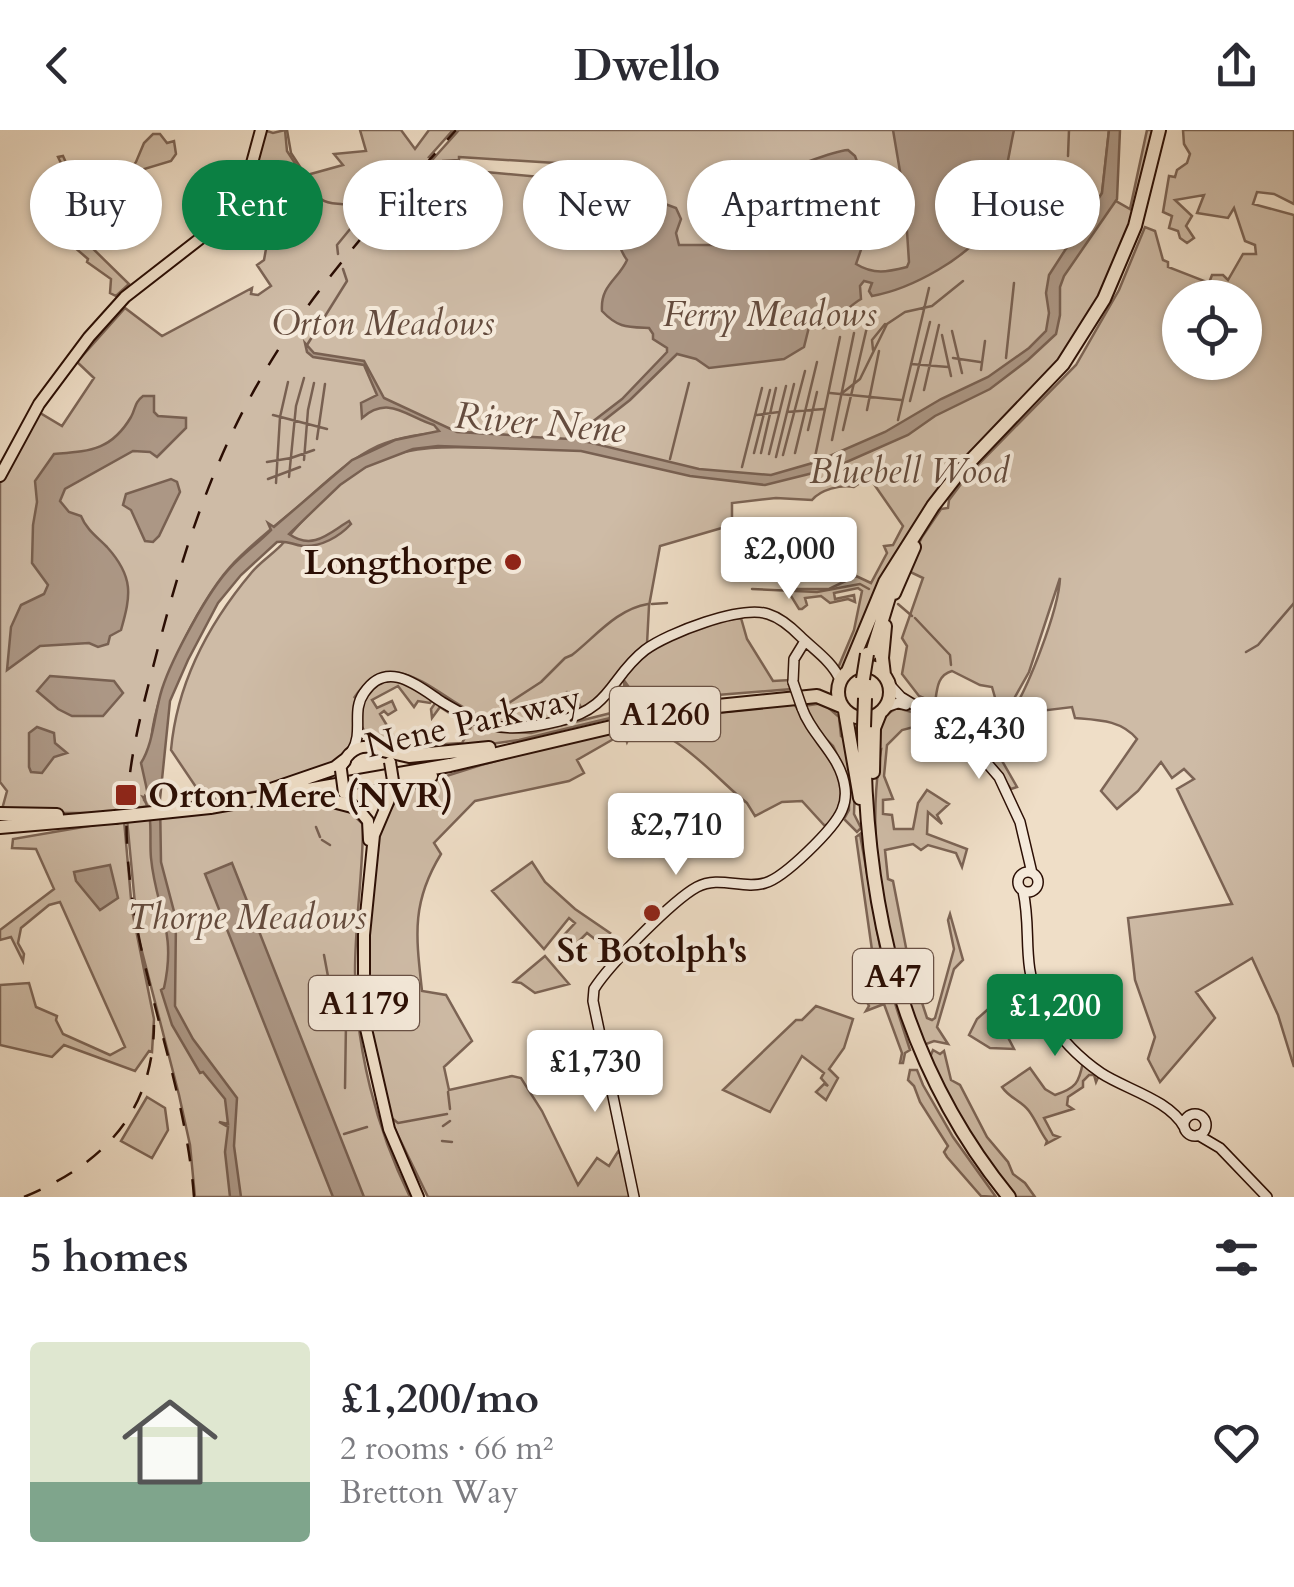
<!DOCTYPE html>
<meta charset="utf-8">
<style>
:root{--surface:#fff;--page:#f7f7f7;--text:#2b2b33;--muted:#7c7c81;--line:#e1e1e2;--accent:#0b8043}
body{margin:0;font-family:Cardo,serif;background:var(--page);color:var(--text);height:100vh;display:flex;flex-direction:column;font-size:38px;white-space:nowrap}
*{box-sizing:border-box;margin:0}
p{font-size:32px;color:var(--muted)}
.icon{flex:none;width:55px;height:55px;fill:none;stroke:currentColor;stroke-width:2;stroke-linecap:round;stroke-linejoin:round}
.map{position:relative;height:1067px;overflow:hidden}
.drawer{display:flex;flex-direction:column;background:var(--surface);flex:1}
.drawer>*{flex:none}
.guide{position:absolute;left:30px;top:30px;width:1235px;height:90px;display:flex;gap:20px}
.controls{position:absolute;left:1162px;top:150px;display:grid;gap:20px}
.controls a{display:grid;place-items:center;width:100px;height:100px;border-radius:50%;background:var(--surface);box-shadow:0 2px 8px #0004;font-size:50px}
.price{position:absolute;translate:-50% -85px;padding:0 22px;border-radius:10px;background:#fff;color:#222;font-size:32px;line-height:65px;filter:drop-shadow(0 2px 5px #0008)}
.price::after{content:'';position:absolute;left:50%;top:60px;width:30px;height:22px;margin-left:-15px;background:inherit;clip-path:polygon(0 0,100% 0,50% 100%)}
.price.current{background:var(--accent);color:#fff}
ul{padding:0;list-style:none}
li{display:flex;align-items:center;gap:30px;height:250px;padding:0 30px}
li+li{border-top:2px solid var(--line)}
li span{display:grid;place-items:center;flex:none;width:280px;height:200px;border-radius:10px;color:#555}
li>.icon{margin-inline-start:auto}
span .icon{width:120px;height:120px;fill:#fffc;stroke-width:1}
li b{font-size:42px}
h2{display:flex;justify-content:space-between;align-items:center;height:120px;padding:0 30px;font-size:42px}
.chip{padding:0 35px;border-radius:45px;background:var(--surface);box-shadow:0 2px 8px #0004;font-size:35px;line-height:90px}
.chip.current{background:var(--accent);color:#fff}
header{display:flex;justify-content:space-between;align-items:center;height:130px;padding:0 30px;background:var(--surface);font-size:45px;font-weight:800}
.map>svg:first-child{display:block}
.green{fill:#cebba6;stroke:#7c6455;stroke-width:2.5;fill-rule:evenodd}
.water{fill:#ac9785;stroke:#786051;stroke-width:2.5}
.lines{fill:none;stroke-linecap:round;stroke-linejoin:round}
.stream{stroke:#786051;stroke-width:2.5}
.secondary-casing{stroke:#2b0e04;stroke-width:12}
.primary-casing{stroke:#2b0e04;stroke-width:14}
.highway-casing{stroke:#2b0e04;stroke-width:16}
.secondary{stroke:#f5eadb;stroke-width:9}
.primary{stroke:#efdec7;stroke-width:10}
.highway{stroke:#efdec7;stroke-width:12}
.rail{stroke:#2b0e04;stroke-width:2.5;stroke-dasharray:18 18;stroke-linecap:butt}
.secondary-bridge-casing{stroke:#2b0e04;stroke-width:12;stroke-linecap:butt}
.primary-bridge-casing{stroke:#2b0e04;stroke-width:14;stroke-linecap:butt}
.highway-bridge-casing{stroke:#2b0e04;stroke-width:16;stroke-linecap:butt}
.secondary-bridge{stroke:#f5eadb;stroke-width:9}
.primary-bridge{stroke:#efdec7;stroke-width:10}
.highway-bridge{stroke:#efdec7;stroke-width:12}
.poi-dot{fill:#8f2418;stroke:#f5eadb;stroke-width:4}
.labels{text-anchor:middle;stroke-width:8;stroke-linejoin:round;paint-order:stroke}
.shield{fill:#f5eadb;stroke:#685044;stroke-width:2.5}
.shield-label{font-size:32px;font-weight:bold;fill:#2b0e04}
.park-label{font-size:35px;font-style:italic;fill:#644b3d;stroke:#f5eadb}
.poi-label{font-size:35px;font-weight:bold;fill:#2b0e04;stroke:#f5eadb;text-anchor:end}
.street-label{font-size:35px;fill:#2b0e04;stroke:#f5eadb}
.water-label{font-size:38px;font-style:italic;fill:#654c3e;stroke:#f5eadb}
</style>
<header><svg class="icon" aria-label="back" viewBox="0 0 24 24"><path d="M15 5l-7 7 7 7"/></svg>Dwello<svg class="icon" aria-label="share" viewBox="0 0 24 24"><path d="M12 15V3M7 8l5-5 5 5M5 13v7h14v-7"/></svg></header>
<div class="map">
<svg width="1294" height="1067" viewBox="0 0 1294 1067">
<rect width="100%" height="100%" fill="#efdec7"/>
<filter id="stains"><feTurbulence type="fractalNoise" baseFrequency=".002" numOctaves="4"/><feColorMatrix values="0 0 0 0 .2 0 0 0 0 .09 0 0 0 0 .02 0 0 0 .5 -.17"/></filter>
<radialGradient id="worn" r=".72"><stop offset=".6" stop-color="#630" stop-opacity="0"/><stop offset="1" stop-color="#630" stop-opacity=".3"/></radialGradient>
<!-- green -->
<path class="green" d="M264,0L273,3L285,0L287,21L306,50L281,59L264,78L243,92L236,74Z
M360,0H401L415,19L429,0H453L429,27L433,29L459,0H1109L1102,63L1130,79L1147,0H1156L1121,122L1108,153L1067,221L954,346L846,540L838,538L854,500L862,461L858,458L834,463L835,469L854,465L855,472L848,469L830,473L821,466L805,468L807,475L802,479H799L791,466V459H829L856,446L871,453L887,423L884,416L893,415L903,396L869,347L854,357C841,354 820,360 812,370L776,368L732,373V395L660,416L649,476L647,514L604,563L582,579L573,563L567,562L553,576L557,588C534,590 509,597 487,589C441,574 394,506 354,568L361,563C360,577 361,597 356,610C338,653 241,665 200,670L198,660L171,620C177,553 209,493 252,442C261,431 276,422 284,412C311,380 342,345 381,329C426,311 470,319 517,318L522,307C478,301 421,297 378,316C348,330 324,354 299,376C276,395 250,415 230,437C197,474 151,568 151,617C150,635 143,651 149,669L145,666L144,670L149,676L103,683H1L7,661L0,652V352L25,304L40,283L62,296L94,248L77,232L125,178L162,206L252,158L251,164L258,165L271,156L257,135L264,130L266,119L293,81L280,67L308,54L307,45L343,35L334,24L366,21ZM459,27L556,33L557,34L551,48L486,42L442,31L459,30Z
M1183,0H1294V74L1274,64L1257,62L1253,74L1294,85V937L1278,885L1252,828L1196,862L1215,888L1160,952L1148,929L1155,907L1135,850L1128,788L1232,774L1177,659L1194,649L1184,639L1172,648L1161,632L1138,661L1117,679L1101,661L1137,609C1121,590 1099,590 1075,588L1072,577L1023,583L1022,592L1008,598L993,615L1017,657L1011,659L975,610C984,601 1000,598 1007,589C1027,564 1059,478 1060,448L1029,542L1011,574L996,571L992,557L980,555L952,541C937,545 937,560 935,573L919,566L902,544L907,516L902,508L923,448L906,440L922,407L941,379L948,378L949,370L967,346L1076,235L1119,160L1145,97L1155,101L1163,130L1168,132V137L1209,153L1212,145H1223L1228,150L1243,124H1256L1255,115L1245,111L1234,78L1228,88L1197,83L1204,65L1175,70L1192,86L1186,96L1194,108L1187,113L1180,108L1178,101L1169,98L1172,86L1163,82L1169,46L1175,47L1177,40L1187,33L1190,24L1184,14ZM1180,168H1245V232H1180Z
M153,4H160L167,13L174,11L176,24L171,31L144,39L105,83L102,81L106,74L136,32L144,13Z
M63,26L92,90L81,107L129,154L116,166L110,163L111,149L87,132L88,129L73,116L78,112L68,102L84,88L73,69L77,66L58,27Z
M741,488L747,509L773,551L790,550L792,559L717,565L633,582V563L623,549C650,513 697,491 741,488Z
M397,548L433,569L430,573L418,571L414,577L398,556L372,570L377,578L392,571L396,580L388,585L384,581L380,584L397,612L403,616L433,597L436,599L425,612L429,615L462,613L471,597L440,577L432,588L431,579L436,572L440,577L488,599L513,602L531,603L627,579L624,553L629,559L631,583L519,610L413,625L378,614L369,609L361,595L362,571L377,553Z
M823,573L839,587L841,606L848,611L855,654L854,684L861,698L857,702L844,689L849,680V649L833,616L814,597L804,576Z
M794,574C820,610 862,653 829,695H824L802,671L782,672L755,686L747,673C718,651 671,592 633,599L627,612L624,603L577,630L584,643L569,651L475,671L434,713L441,724C411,773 416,806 422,861L446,865L472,911L444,937L449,960L512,946L521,948L542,981L578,1055L597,1028L609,1036L619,1020L631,1067H428L387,983L370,907L366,832L379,699L402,660L481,635L644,591Z
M897,578L912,582L925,594L902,600L887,615L884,646L893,669L883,670V684L892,685L894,699H913L918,673L927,660L949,674L937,685L942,694L928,682L927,704L967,719L962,737L956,723L928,715L921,720L913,714L885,720L888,749L893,751L909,833L927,888L932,890L935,888L954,819L948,790L950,784L963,830L954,839L937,897L948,914L934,911L921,916C887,825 864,717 881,620L876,623C877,603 878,587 897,578Z
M319,673L348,680L363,694C363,743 355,792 355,842C356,919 376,998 410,1067H195L190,1015L179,965L138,806L127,689L230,678Z
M124,690L132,780L154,889L152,922L149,921L135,941L64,915L52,927L0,915V855L29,853L36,877L57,886L56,890L63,904L110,925L125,917L60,772L49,775L21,798L18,813L24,824L23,831L11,807L0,810V800L54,759L36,719L12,718L13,709Z
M860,704L884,839L910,920L905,923L903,933H900L902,923L884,874L866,881L869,876L861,861L872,820L856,707Z
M532,732L545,752L575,779L610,803L600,813L587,803L575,815L564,805L575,793L569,788L544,819L492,761Z
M545,826L569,854L535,863L521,853L514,852Z
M995,873L997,886L1014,919L990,918L969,905L977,889Z
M816,876L853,889L844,918L829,939L838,948L826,970L816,962L824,954L828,956L821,948L824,943L802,926L770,982L723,960L796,890H802Z
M933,920L940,924L944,921L951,950L960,955L987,1007L1008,1032L1013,1044L1025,1053L1035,1067H1015L977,1019L928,932Z
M1083,932L1099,945L1096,952L1094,945H1089L1083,951V957L1068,967L1067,975L1073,979L1044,988L1053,1005L1059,1007L1046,1014L1047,1011C1039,1000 1037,992 1029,981C1021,970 1010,969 1002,957L1030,938L1045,959L1055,965C1076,958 1079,953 1083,932Z
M910,940H917L923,955L953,1007L996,1067L981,1066L947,1027L944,1022L948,1016L920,972L914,956L908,950Z
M147,967L165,978L168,1000L152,1028L121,1011Z"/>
<!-- water -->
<path class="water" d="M893,0H1014C1009,22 1001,76 991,93C969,128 911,159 872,166L869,161L872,153L864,151L860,156L861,169C847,177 837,191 823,198L814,194L809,197L804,217L784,229L709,238L696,229L677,224L630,270L579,310L699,339L771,345L816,332L885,302L941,269L988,247L1029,218L1046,201L1049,183L1046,163L1049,145L1102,63L1109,0H1120L1117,69L1064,146L1060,157V185L1056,204L1028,230L990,259L935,286L908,305L833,338L765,355L690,346L581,321L438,316L413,319L366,337L340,355L289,404C313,421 329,403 349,391L351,394C339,407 321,417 303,416C292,415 288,410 277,412L241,445L218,473L188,530L170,571L160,669L161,732L176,789L175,876L193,909L237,968L234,1016L241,1067H230L225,1022L228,997L219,992L228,994L225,969L203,942L200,943L172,895L161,860L164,858C177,800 156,780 151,728C149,707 154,685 143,667L149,669L141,633C154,612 154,584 162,559C172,528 208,461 231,437C243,424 258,413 271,400L268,393L274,397L352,330L395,310L439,301L434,295C406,286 388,265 362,288L361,273L377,265L364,235L313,227L307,222L305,213L314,223L364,231L384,268L457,302L510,305L512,301L514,306L570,309L622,269L667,222V218L653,209V204L649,198C627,197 618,198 602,181C600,155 619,149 627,130C613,111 617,88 630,68L644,66L676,78L681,89L676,103L679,115H714L756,102L799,113L826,108L851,109L863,114L856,134C874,145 887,142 907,137L909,132L905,71Z
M848,20L855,26L862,45L855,51L857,63L850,87L791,88L786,84L779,86L755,78L753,74C759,66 764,55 772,48C781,40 835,21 848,20Z
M143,266H154V282L158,286L186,288V298L157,327L150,322L133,321L65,359L60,371L69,382L81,386C86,399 97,407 107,417C134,447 131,465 121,500L110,506L108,514L98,517L89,513L40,516L7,540L11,497L21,475L44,464L48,455L32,433L33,395L37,372L35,351L54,324C89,321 111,321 131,287C136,278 134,273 143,266Z
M171,349L177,352L180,362L159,406L153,412L145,411L131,380L123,375L126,364Z
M50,546L114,551L123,563L103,586H72L58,579L37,561Z
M37,597L54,603L55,613L67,623L54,627L42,643L31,642L29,637V603Z
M232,733L364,1067H333L205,744Z
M110,735L118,768L100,780L76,751L74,742Z"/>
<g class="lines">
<!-- stream -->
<path class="stream" d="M287,0L291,23L321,69C333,78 347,69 356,82L355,93L337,115L338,124
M1068,26L1069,0
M861,112L864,94
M952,201L962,243
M942,205L951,246
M307,215L347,151L343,139
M873,220L872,210L885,194
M953,228L980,232
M1006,228L1014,153
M911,234L948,237
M981,240L985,211
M924,260L939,195
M830,263L901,270
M841,264L860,249L887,194L905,182L932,176L963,151
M910,271L930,192
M867,280L879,221
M787,282L824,279
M273,285L327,299
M757,285L779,282
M898,290L929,158
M808,300L817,262
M843,300L867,197
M317,309L325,254
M832,310L854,203
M754,323L770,260
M761,323L776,258
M795,323L817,232
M769,324L786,256
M783,325L805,241
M776,327L794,254
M815,327L840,207
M670,329L689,253
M304,330L308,280L314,253
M267,332L291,328L314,320
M742,337L762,258
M289,347L296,276L304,248
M268,349L300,337
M276,353L280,287L288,252
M752,459L817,462L860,454L869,459
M652,474L667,473
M898,474L912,486
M915,488L950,525L951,535
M1246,522L1258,515L1294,473
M489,586L541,552L565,528L572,525C596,506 617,479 648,474
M316,697L320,707
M322,710L330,715
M324,825L333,873L346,892L345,958
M448,962L450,979
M393,989L398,993L447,984
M443,996L450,991
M344,1004L367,997
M442,1011L452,1012"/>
<!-- secondary casing -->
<g class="secondary-casing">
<path id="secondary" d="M793,552L794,529L805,511
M889,554L901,567L962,604L999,647L1020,692L1032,743
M886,577L898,573L906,575
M352,621C364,602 351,581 364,563C387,528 419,557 442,572C457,581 473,590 490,595C512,601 538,596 559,591C613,578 610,547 645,520C668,503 741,475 768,484C781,488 791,497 800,506C813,519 833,532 840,550
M1018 752a10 10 0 1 1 20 0a10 10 0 1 1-20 0Z
M1023,761C1032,801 1021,832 1040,874C1054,902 1075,925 1101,943C1125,959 1170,970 1184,997
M1184 995a11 11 0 1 1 22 0a11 11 0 1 1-22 0Z
M1198,1005L1220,1018L1267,1067
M634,1067L593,871L594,859C609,835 673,770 697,757C719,745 743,760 765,753C784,748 834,699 842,680C845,673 846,665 845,658C841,625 812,607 802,578"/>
</g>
<!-- primary casing -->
<g class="primary-casing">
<path id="primary" d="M0,346L39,274L89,207L125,167L224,90L252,33L261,0
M342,635C350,618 364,612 381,621
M394,658L374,705L364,805V890L389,999L418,1067
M359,680L368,691L369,710"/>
</g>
<!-- highway casing -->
<g class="highway-casing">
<path id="highway" d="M894,463L914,417
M872,523L893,454
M838 562a26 26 0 1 1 52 0a26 26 0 1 1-52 0Z
M848,541L885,452L933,376L957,345L1063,234L1104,169L1135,96L1159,0
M884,545L882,528L885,496
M845,581L860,668
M864,597C864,770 898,931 1009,1067
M378,619L409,626L489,618
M873,642L874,598L880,583
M265,662L335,638L344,631
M392,665L403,655L431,646
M300,669L329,670L352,676
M210,677L450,635L688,579L817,566L841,576
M0,684L57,685
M0,697L115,687"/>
</g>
<!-- secondary -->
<use href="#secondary" class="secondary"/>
<!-- primary -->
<use href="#primary" class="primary"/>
<!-- highway -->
<use href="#highway" class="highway"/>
<!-- rail -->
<path class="rail" d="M24,1067C101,1035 153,984 154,895
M194,1067C186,956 139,852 129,741C120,656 137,599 158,518C183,422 213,329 264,243C316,154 387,78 456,0"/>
<!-- secondary-bridge casing -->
<g class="secondary-bridge-casing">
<path id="secondary-bridge" d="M793,552L802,578"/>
</g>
<!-- primary-bridge casing -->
<g class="primary-bridge-casing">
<path id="primary-bridge" d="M390,632L394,657
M341,640L344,663"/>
</g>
<!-- highway-bridge casing -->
<g class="highway-bridge-casing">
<path id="highway-bridge" d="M863,549L867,524
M864,597L865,568
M115,687L210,677"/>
</g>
<!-- secondary-bridge -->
<use href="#secondary-bridge" class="secondary-bridge"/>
<!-- primary-bridge -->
<use href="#primary-bridge" class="primary-bridge"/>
<!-- highway-bridge -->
<use href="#highway-bridge" class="highway-bridge"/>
</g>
<!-- markers -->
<g class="poi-dot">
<circle cx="513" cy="432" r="10"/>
<rect x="114" y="653" width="24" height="24" rx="5"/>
<circle cx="652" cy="783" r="10"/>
</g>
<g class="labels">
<!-- shield labels -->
<g class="shield">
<rect x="610" y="557" width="110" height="54" rx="8"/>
<rect x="853" y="819" width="80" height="54" rx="8"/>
<rect x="309" y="846" width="110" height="54" rx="8"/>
</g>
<g class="shield-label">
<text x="665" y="595">A1260</text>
<text x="893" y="857">A47</text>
<text x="364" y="884">A1179</text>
</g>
<!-- park labels -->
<g class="park-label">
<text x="770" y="196">Ferry Meadows</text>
<text x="383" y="205">Orton Meadows</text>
<text x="909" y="353">Bluebell Wood</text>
<text x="247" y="799">Thorpe Meadows</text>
</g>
<!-- poi labels -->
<g class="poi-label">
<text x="493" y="444">Longthorpe</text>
<text x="148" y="677" text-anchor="start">Orton Mere (NVR)</text>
<text x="652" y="832" text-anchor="middle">St Botolph's</text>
</g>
<!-- street labels -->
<g class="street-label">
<text transform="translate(473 591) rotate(-13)" y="12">Nene Parkway</text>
</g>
<!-- water labels -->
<g class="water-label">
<text transform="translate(540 292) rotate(5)" y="13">River Nene</text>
</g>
</g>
<rect width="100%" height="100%" filter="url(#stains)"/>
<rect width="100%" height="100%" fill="url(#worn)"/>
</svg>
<div class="controls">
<a><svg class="icon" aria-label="locate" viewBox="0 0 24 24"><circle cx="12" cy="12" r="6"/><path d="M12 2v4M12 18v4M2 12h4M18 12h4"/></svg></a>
</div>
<b class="price" style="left:789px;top:472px">£2,000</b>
<b class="price" style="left:979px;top:652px">£2,430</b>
<b class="price" style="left:676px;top:748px">£2,710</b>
<b class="price current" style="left:1055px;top:929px">£1,200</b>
<b class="price" style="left:595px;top:985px">£1,730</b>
<div class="guide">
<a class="chip">Buy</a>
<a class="chip current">Rent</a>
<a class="chip">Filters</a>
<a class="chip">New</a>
<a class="chip">Apartment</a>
<a class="chip">House</a>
</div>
</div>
<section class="drawer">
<h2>5 homes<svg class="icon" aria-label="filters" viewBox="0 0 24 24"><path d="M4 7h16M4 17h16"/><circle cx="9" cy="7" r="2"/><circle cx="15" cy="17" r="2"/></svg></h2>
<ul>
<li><span style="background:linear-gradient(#dfe7d0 70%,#7fa58c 0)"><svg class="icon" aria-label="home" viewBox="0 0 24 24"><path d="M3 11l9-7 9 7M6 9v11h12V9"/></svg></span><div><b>£1,200/mo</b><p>2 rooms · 66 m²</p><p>Bretton Way</p></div><svg class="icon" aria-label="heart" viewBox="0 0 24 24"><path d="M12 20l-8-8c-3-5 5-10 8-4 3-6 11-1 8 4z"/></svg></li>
</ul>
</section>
